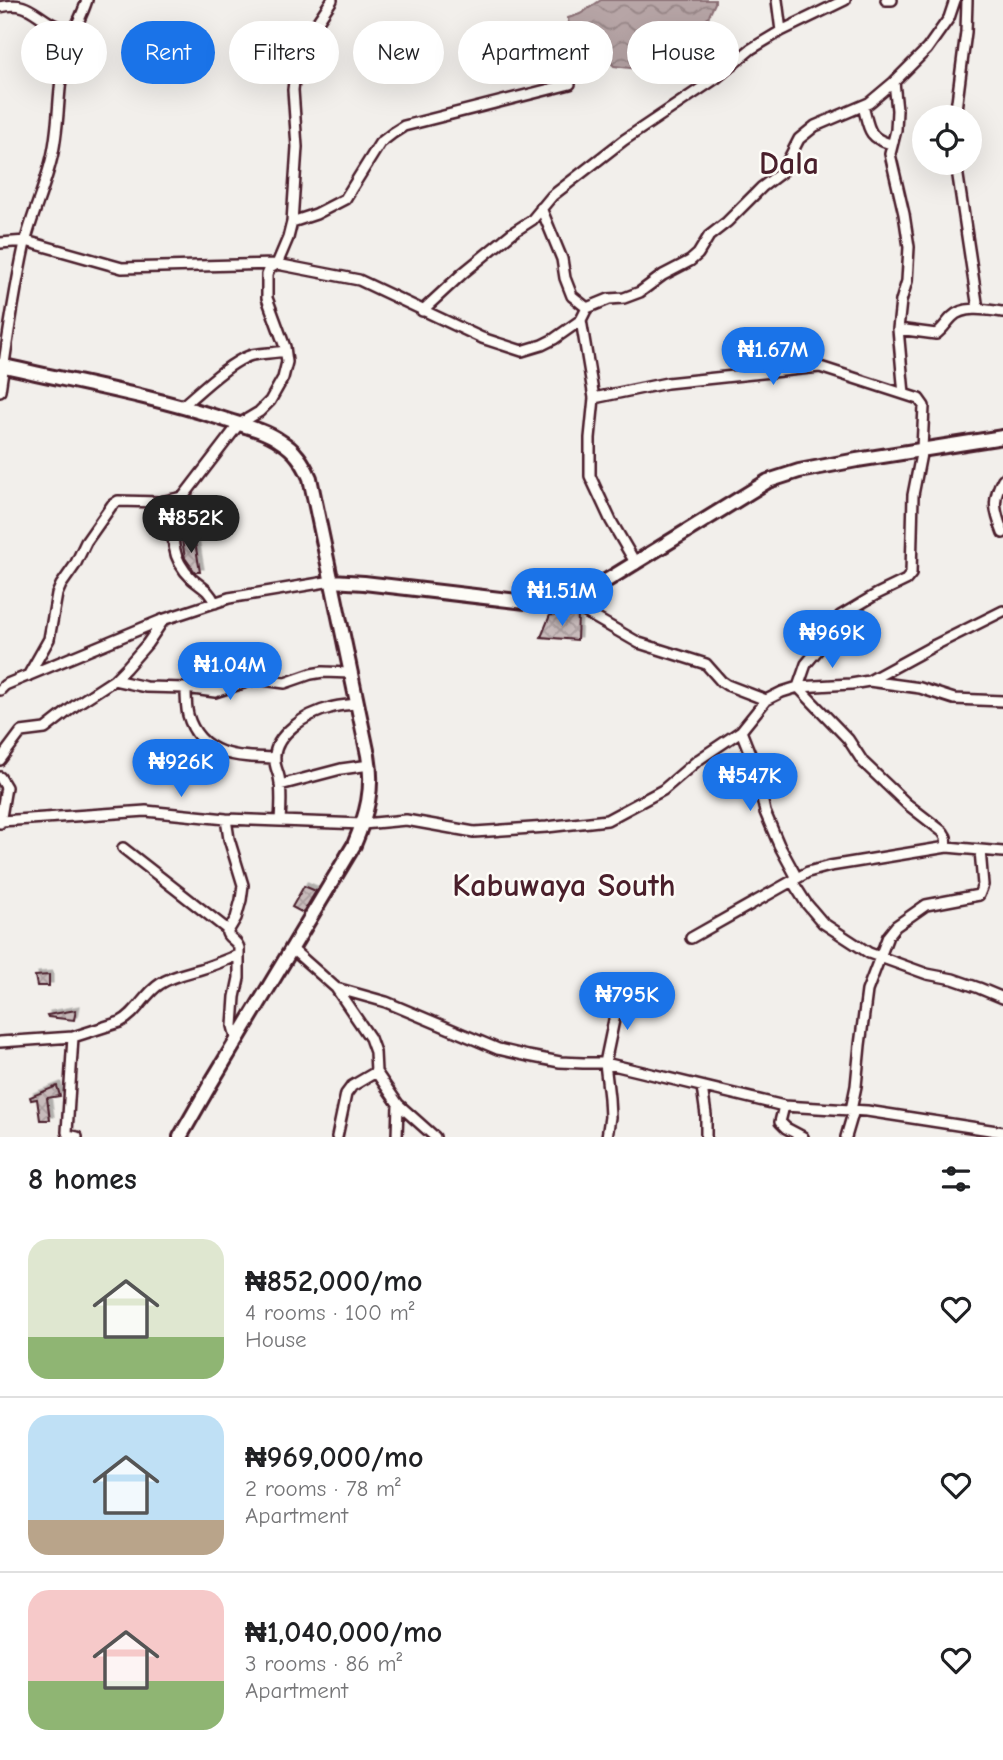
<!DOCTYPE html>
<meta charset="utf-8">
<style>
:root{--surface:#fff;--page:#f2f2f2;--text:#202124;--muted:#757577;--line:#e0e0e0;--accent:#1a73e8}
body{margin:0;font-family:"Comic Neue",sans-serif;background:var(--page);color:var(--text);height:100vh;display:flex;flex-direction:column;font-size:26px;white-space:nowrap}
*{box-sizing:border-box;margin:0}
p{font-size:23px;color:var(--muted)}
.icon{flex:none;width:38px;height:38px;fill:none;stroke:currentColor;stroke-width:2;stroke-linecap:round;stroke-linejoin:round}
.map{position:relative;height:1137px;overflow:hidden}
.panel{display:flex;flex-direction:column;background:var(--surface);flex:1}
.panel>*{flex:none}
.top-card{position:absolute;left:21px;top:21px;width:962px;height:63px;display:flex;gap:14px}
.controls{position:absolute;left:912px;top:105px;display:grid;gap:14px}
.controls a{display:grid;place-items:center;width:70px;height:70px;border-radius:50%;background:var(--surface);box-shadow:0 7px 28px #0002;font-size:35px}
.price{position:absolute;translate:-50% -60px;padding:0 16px;border-radius:24px;background:var(--accent);color:#fff;font-size:23px;line-height:46px;filter:drop-shadow(0 2px 4px #0008)}
.price::after{content:'';position:absolute;left:50%;top:42px;width:21px;height:16px;margin-left:-10px;background:inherit;clip-path:polygon(0 0,100% 0,50% 100%)}
.price.current{background:#222;color:#fff}
ul{padding:0;list-style:none}
li{display:flex;align-items:center;gap:21px;height:175px;padding:0 28px}
li+li{border-top:2px solid var(--line)}
li span{display:grid;place-items:center;flex:none;width:196px;height:140px;border-radius:21px;color:#555}
li>.icon{margin-inline-start:auto}
span .icon{width:84px;height:84px;fill:#fffc;stroke-width:1}
li b{font-size:30px}
h2{display:flex;justify-content:space-between;align-items:center;height:84px;padding:0 28px;font-size:30px}
.tag{padding:0 24px;border-radius:32px;background:var(--surface);box-shadow:0 7px 28px #0002;font-size:24px;line-height:63px}
.tag.current{background:var(--accent);color:#fff}
.map>svg:first-child{display:block}
.water{fill:url(#water-waves);stroke:#8b6f75;stroke-width:2}
.building{fill:url(#building-cross-hatch);stroke:#4a1f2b;stroke-width:2;filter:url(#shadow)}
.lines{fill:none;stroke-linecap:round;stroke-linejoin:round}
.street-casing{stroke:#4a1f2b;stroke-width:14}
.secondary-casing{stroke:#4a1f2b;stroke-width:18}
.street{stroke:#fdfcf7;stroke-width:9}
.secondary{stroke:#fdfcf7;stroke-width:12}
.labels{text-anchor:middle;stroke-width:5;stroke-linejoin:round;paint-order:stroke}
.district-label{font-size:32px;font-weight:bold;fill:#4a1f2b;stroke:#fdfcf7}
</style>
<div class="map">
<svg width="1003" height="1137" viewBox="0 0 1003 1137">
<defs>
<pattern id="water-waves" width="16" height="10" patternUnits="userSpaceOnUse" patternTransform="scale(1.75)"><rect width="16" height="10" fill="#b7a5a6"/><path d="M0 5q4-4 8 0t8 0" fill="none" stroke="#978687"/></pattern>
<pattern id="building-cross-hatch" width="8" height="8" patternUnits="userSpaceOnUse" patternTransform="scale(1.75)"><rect width="8" height="8" fill="#c8bbbb"/><path d="M0 0l8 8M0 8l8-8" fill="none" stroke="#ada0a1"/></pattern>
<filter id="shadow"><feDropShadow dx="3.5" dy="-3.5" stdDeviation="0" flood-color="#0004"/></filter>
</defs>
<rect width="100%" height="100%" fill="#f2efeb"/>
<filter id="ink" filterUnits="userSpaceOnUse"><feTurbulence type="fractalNoise" baseFrequency=".0143" numOctaves="2"/><feDisplacementMap in="SourceGraphic" scale="14" xChannelSelector="R" yChannelSelector="G"/><feConvolveMatrix kernelMatrix="1 2 1 2 8 2 1 2 1" color-interpolation-filters="sRGB"/></filter>
<g filter="url(#ink)">
<!-- water -->
<path class="water" d="M601,0H715V3L709,16L697,32L650,59L646,70L614,66L607,59L600,57L596,46V37L569,29L568,18L580,14Z"/>
<!-- building -->
<path class="building" d="M182,540L195,542L200,572H195L185,558Z
M550,615L578,616L577,640L541,637Z
M304,886L316,891L303,913L292,907Z
M49,975V986H37L35,976Z
M76,1010L74,1020L48,1017L47,1015Z
M57,1086L60,1096L47,1098L50,1120H40L37,1099L31,1100L30,1097Z"/>
<g class="lines">
<!-- street casing -->
<g class="street-casing">
<path id="street" d="M777,0L781,31
M886,0H892
M0,7C27,1 31,12 52,24C58,27 66,29 73,32
M894,82L897,110L896,130L890,154L904,214L909,247L907,281L901,301L898,329L904,394
M863,106C869,127 867,138 891,144
M955,117L966,32L967,0
M956,163L978,309
M541,208L562,259L565,278L572,296L587,308L581,320L594,398L590,438V476L611,521L636,564
M292,222L316,214L345,199L380,143L393,133L404,126L570,84
M0,243L26,241L122,268L277,264L359,280L482,338L522,351L542,345L554,339L581,320
M587,308L609,299L624,298L640,292L663,275L690,261L698,254L709,236L727,222L762,187L782,172L799,139L815,126L869,103L894,82L927,49L949,18L955,0
M422,311L463,273L512,233L532,220L552,196L624,140L715,79L751,49L781,31L845,0
M898,329L936,334C943,329 946,323 952,317C964,305 988,310 1003,312
M0,391C7,342 14,292 25,243C32,215 44,189 51,161C60,128 57,93 64,60C68,38 81,20 87,0
M594,398L667,383L820,367L919,399L924,406L922,449L913,495L911,574L906,580L877,594L840,616L828,638L806,664L798,687
M181,407C199,392 230,361 252,355C263,353 275,353 285,351
M1003,479C991,500 995,512 1003,533
M176,500C173,531 167,555 192,579C203,588 208,589 215,603
M573,600L580,609L639,643L706,664L721,681L727,685L766,700
M28,676L49,639L57,594L61,585L75,565L86,542L112,505L118,501L160,502L183,497L239,424L259,412L270,401L283,378L287,362L285,347L267,298V275L270,268L277,264L288,238L292,222L297,147L293,90L295,73L300,57L318,21L332,0
M114,680L146,687L186,688L215,692L256,679L285,683L311,674L323,672L351,673
M869,681L935,645L1003,611
M798,687L848,739L863,762L907,804L943,832L946,837L947,847
M186,688C186,697 186,707 188,715C200,757 239,757 275,758
M0,690L5,685L162,620L229,598L332,581
M741,731L756,769L765,812L779,845L797,878
M0,760L21,732L45,729L77,704L114,680L126,668L147,644L162,622
M0,777L6,787L0,823
M280,785L341,769L370,765
M226,819L229,839L243,885L241,900L236,918L227,933C229,939 237,940 239,948V978L235,997L233,1026L237,1041
M1,821L146,811L226,819L280,821L363,824L406,820L474,832L547,827L607,820L663,790L698,760L741,731L766,700L782,692L798,687L851,684L869,681L920,688L954,699L1003,701
M280,821C281,807 282,791 279,777C278,772 275,767 275,761C272,735 308,713 330,708C339,705 348,705 357,704
M123,848L228,930
M792,881L806,903L823,923L869,953L927,974L953,979L979,988L1003,998
M691,938L808,872L830,866L947,847L1003,852
M292,949L336,988L386,1002L498,1049L528,1056L560,1062L583,1063H605L784,1106L867,1111L1003,1132
M336,988L370,1038L375,1052L376,1072L398,1104L435,1137
M73,1037L67,1132L68,1135L77,1137
M0,1042L73,1037L120,1022C137,1014 144,994 160,984C172,976 187,973 201,969C214,965 226,960 238,955
M702,1087L706,1115V1137
M784,1106L780,1122L786,1128L803,1137
M851,1110L856,1086L860,1045L867,991L888,936L896,926L926,905L979,895L983,885L980,850
M337,1137L346,1094L352,1086L376,1072
M397,1137L398,1104
M607,1137L610,1117L609,1098L605,1063L619,996
M846,1137L854,1110"/>
</g>
<!-- secondary casing -->
<g class="secondary-casing">
<path id="secondary" d="M0,365C73,382 148,395 220,418C240,425 263,429 280,441C295,450 303,462 310,478L368,755C374,789 367,814 354,845L211,1083L180,1137
M332,581L364,583L543,604L573,600L583,595L768,481L799,471L857,460L1003,437"/>
</g>
<!-- street -->
<use href="#street" class="street"/>
<!-- secondary -->
<use href="#secondary" class="secondary"/>
</g>
</g>
<g class="labels">
<!-- district labels -->
<g class="district-label">
<text x="789" y="174">Dala</text>
<text x="564" y="896">Kabuwaya South</text>
</g>
</g>
</svg>
<div class="controls">
<a><svg class="icon" aria-label="locate" viewBox="0 0 24 24"><circle cx="12" cy="12" r="6"/><path d="M12 2v4M12 18v4M2 12h4M18 12h4"/></svg></a>
</div>
<b class="price" style="left:773px;top:387px">₦1.67M</b>
<b class="price current" style="left:191px;top:555px">₦852K</b>
<b class="price" style="left:562px;top:628px">₦1.51M</b>
<b class="price" style="left:832px;top:670px">₦969K</b>
<b class="price" style="left:230px;top:702px">₦1.04M</b>
<b class="price" style="left:181px;top:799px">₦926K</b>
<b class="price" style="left:750px;top:813px">₦547K</b>
<b class="price" style="left:627px;top:1032px">₦795K</b>
<div class="top-card">
<a class="tag">Buy</a>
<a class="tag current">Rent</a>
<a class="tag">Filters</a>
<a class="tag">New</a>
<a class="tag">Apartment</a>
<a class="tag">House</a>
</div>
</div>
<section class="panel">
<h2>8 homes<svg class="icon" aria-label="filters" viewBox="0 0 24 24"><path d="M4 7h16M4 17h16"/><circle cx="9" cy="7" r="2"/><circle cx="15" cy="17" r="2"/></svg></h2>
<ul>
<li><span style="background:linear-gradient(#dfe7d0 70%,#8fb573 0)"><svg class="icon" aria-label="home" viewBox="0 0 24 24"><path d="M3 11l9-7 9 7M6 9v11h12V9"/></svg></span><div><b>₦852,000/mo</b><p>4 rooms · 100 m²</p><p>House</p></div><svg class="icon" aria-label="heart" viewBox="0 0 24 24"><path d="M12 20l-8-8c-3-5 5-10 8-4 3-6 11-1 8 4z"/></svg></li>
<li><span style="background:linear-gradient(#bfe0f5 75%,#b9a48a 0)"><svg class="icon" aria-label="home" viewBox="0 0 24 24"><path d="M3 11l9-7 9 7M6 9v11h12V9"/></svg></span><div><b>₦969,000/mo</b><p>2 rooms · 78 m²</p><p>Apartment</p></div><svg class="icon" aria-label="heart" viewBox="0 0 24 24"><path d="M12 20l-8-8c-3-5 5-10 8-4 3-6 11-1 8 4z"/></svg></li>
<li><span style="background:linear-gradient(#f6c9c9 65%,#8fb573 0)"><svg class="icon" aria-label="home" viewBox="0 0 24 24"><path d="M3 11l9-7 9 7M6 9v11h12V9"/></svg></span><div><b>₦1,040,000/mo</b><p>3 rooms · 86 m²</p><p>Apartment</p></div><svg class="icon" aria-label="heart" viewBox="0 0 24 24"><path d="M12 20l-8-8c-3-5 5-10 8-4 3-6 11-1 8 4z"/></svg></li>
</ul>
</section>
